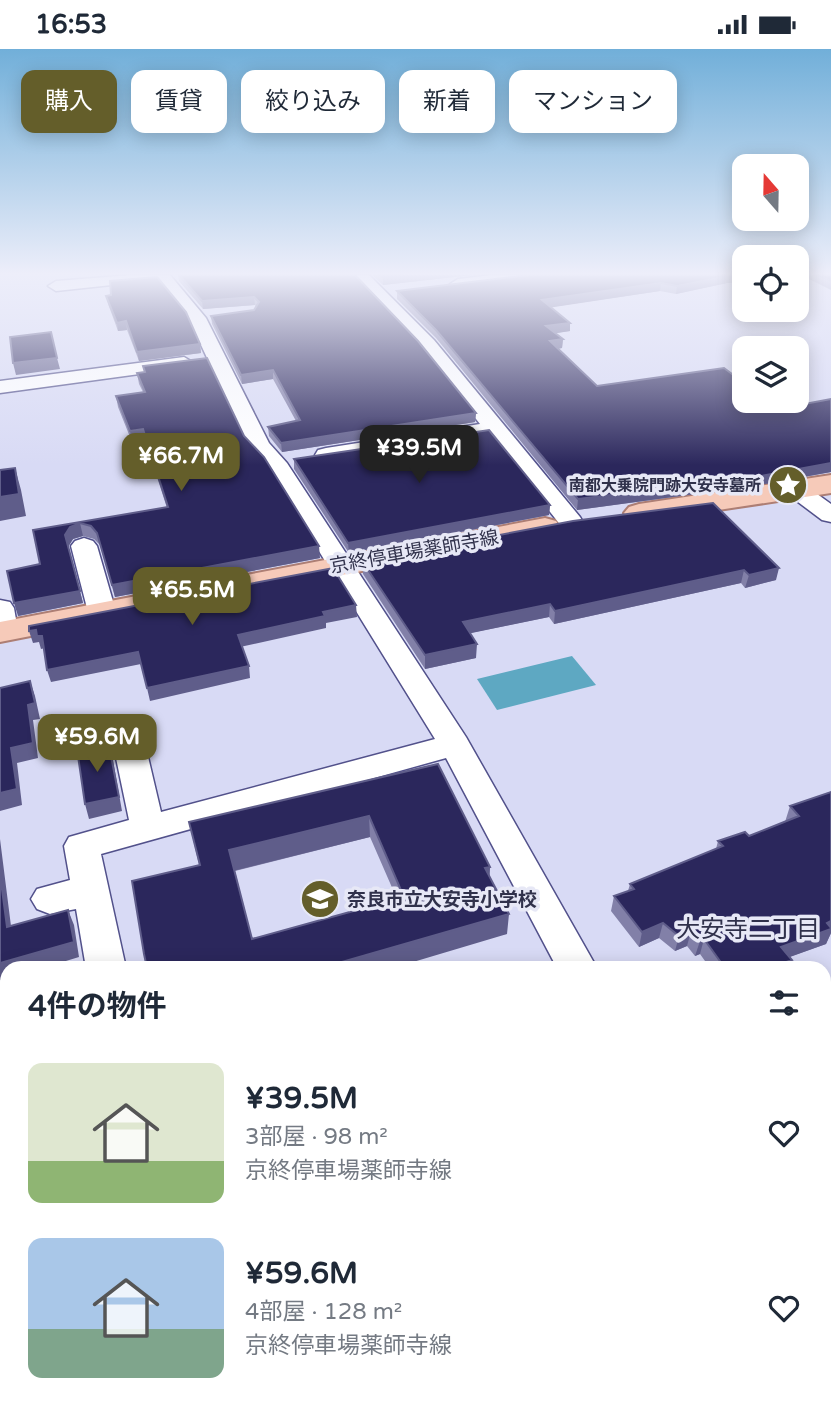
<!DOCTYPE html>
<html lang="ja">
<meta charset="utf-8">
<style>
:root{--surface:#fff;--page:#f2f2f3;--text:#1f2937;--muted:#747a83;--accent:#645e2a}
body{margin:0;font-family:"Varela Round","Noto Sans JP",sans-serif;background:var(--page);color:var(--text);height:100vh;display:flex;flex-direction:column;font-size:26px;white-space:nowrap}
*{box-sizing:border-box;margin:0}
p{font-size:23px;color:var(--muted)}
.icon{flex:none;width:38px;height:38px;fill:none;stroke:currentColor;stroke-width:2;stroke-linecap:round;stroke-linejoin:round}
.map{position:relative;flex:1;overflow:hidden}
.drawer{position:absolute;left:0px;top:912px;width:831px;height:450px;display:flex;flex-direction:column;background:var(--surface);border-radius:21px 21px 0 0;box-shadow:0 4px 18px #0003}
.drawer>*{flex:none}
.guide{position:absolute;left:21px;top:21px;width:789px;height:63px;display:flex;gap:14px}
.needle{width:46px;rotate:340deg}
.buttons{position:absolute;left:732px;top:105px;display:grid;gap:14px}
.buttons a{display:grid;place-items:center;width:77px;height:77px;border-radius:14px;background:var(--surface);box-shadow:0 4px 18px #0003;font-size:35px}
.price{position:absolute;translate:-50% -60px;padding:0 16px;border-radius:14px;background:var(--accent);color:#fff;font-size:23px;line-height:46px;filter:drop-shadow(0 2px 4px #0008)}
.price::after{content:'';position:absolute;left:50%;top:42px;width:21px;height:16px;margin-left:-10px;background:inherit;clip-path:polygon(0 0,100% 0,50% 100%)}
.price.selected{background:#222;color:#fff}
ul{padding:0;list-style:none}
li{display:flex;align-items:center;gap:21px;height:175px;padding:0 28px}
li span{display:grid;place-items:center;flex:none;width:196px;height:140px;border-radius:14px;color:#555}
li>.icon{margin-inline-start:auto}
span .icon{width:84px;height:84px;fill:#fffc;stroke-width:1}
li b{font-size:30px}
h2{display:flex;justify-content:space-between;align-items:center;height:84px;padding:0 28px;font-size:30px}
.pill{padding:0 24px;border-radius:14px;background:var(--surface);box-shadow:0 4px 18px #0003;font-size:24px;line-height:63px}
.pill.selected{background:var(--accent);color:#fff}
.status{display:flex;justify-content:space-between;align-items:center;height:49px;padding:0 35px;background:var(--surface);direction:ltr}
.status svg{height:19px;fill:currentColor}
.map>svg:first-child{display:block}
.water{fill:#5ea8c2}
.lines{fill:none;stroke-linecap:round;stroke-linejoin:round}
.minor-casing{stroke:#52518b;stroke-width:3}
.major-casing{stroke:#ad7e74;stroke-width:4}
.minor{fill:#fff;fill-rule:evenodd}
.major{fill:#f6cab9;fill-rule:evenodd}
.wall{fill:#8280a8;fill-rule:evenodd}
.shaded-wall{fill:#5f5d8a}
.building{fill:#2b275c;stroke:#5f5d8a;stroke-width:2;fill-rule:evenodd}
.labels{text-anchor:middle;stroke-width:7;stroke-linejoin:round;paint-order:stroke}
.far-poi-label{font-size:16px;font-weight:bold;fill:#30314b;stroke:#e7e8f6;text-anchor:end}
.street-label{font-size:19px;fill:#30314b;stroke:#e7e8f6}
.poi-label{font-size:19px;font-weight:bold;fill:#30314b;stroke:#e7e8f6;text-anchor:start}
.near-neighbourhood-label{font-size:24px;fill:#30314b;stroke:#e7e8f6}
</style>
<div class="status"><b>16:53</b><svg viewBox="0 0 49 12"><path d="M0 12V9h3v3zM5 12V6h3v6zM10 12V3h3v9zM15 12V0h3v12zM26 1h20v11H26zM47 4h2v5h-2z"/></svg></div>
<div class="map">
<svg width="831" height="1360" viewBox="0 0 831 1360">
<rect width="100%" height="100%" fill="#d8daf5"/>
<!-- water -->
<path class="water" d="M572,607L596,636L497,661L477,630Z"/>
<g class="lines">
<!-- minor casing -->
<g class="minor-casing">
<path id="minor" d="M131,226H170L206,269L269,394L287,414L466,688L597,919H557L446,709L101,805L126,919H86L76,860L50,865L37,860L31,850L37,840L70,831L64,797L69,788L129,771L116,709L98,707L93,699L98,691L129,684L140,687L145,695L161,763L435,690L267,418L248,397L189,270L158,231L56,242L48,237L56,232Z
M352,226H369L434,291L580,468L583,473L580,478L571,480L562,478L490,387L326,413L318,411L315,406L318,401L326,399L480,375L420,299Z
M492,226H537L529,231L458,240L450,235L458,230Z
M184,308L194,314L191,318L0,344V332Z
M798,435L806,437L831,455V473L822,471L790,447L786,442L790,437Z
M84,489L93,492L97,497L116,563L112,569L102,571L92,569L88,563L71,497L75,492Z
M0,551L10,553L14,559L18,582L14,588L0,589Z
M7,1042V1084L0,1086V1044Z
M824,1316L831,1319V1360H804L802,1354H824Z
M9,1354H63V1360H9Z"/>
</g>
<!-- major casing -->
<g class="major-casing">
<path id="major" d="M831,426V444L639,473L629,470L624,464L629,458L639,455Z
M545,469L556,472L560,478L556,484L0,593V573Z"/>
</g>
<!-- minor -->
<use href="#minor" class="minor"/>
<!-- major -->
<use href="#major" class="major"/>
</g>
<!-- wall -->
<path class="wall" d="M178,226H355L476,364L475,373L282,403L269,387L268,378L296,372L273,330L242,335L212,275L211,267L254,261L256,258L255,256L203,260L179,232Z
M372,226H472L383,236Z
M744,226V233L727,234L676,245L660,242L551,258L570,274V282L555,284L563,290L562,299L558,300L597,337L778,360L831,350V424V423L754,437L577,461L436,289L397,250V242Z
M796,226H831V241L809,230L796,232Z
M106,247L200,295L201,304L139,312L127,281L118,282L108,255Z
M143,317L244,387L320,509L115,548L100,496L94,490L83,487L73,490L68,498L83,554L18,567L40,515L33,481L167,459L145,391L132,393L118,358L116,347L143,343L139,335L137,324L144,323Z
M294,410L550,456L549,466L349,504L294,420Z
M713,454L776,531L745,539L741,534L554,575L549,568L470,584L476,609L425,620L363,525L362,512Z
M438,715L490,818L489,828L507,885L147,919L199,816L189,773ZM370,788L397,850L252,890L235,822Z
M831,743V884L826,895L789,908L788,919H710L700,905L695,907L687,897L675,902L659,889L639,898L611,862L614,847L628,842L630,835L716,800L718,792L749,787L785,773L790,757Z
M7,989V1040L0,1041V991Z
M460,1354H670L658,1358L657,1360H461Z
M732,1354H790L789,1356L779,1360H735Z"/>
<!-- shaded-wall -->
<path class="shaded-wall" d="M404,226H472L383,236V228Z
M729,226H744V233L727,234L676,245L677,237Z
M797,226H810L809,230L796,232Z
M661,234L660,242L541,260L542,251Z
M254,248L255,256L203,260L202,252Z
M126,272L127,281L118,282L117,274Z
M570,274V282L545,286L546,277Z
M563,290L562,299L549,301L550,292Z
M200,295L201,304L139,312L137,303Z
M57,309L60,320L16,326L13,314Z
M273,321V330L242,335L241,326Z
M476,364L475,373L282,403L281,394Z
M143,380L145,391L132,393L130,382Z
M831,414V423L754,437L577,461L578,450Z
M15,419L21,441L26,467L0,472V448Z
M550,456L549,466L349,504L348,494Z
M80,474L83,487L73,490L68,498L65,486L70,478Z
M319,497L320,509L115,548L112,536Z
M779,519L776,531L745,539L749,526Z
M744,521L741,534L554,575L555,562Z
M80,542L83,554L18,567L14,554Z
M550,555L549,568L462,586L463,573Z
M356,556L357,568L326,574V579L240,598L238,586L323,563Z
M36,581L42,587L45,599L41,600L39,593L33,594L29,582Z
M477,595L476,609L425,620V606Z
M138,603L141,615L51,633L47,621Z
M249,617L250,629L150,652L147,639Z
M30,632L35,647L40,670L33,671L38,709L17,714L22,756L0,762V744L11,699L28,656Z
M109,697L113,711L122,762L89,770L85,755Z
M369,767L370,788L233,822L229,801Z
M0,790L13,893L7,878L0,825Z
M490,818L489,839L485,819Z
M68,861L74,876L79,908L43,919H7V929L0,931V914Z
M509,865L507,885L393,919H321Z
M831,872V884L826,895L776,913L781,898Z
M663,874L659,889L639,898L642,883Z
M691,882L687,897L675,902L679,887Z
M704,890L700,905L695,907L700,892Z
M792,911L788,919H770Z
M7,1030V1039L3,1031Z
M7,1298V1318L1,1320L0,1318V1300Z
M150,1354H156L157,1360H151Z
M653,1354H670L658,1358L657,1360H638Z
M775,1354H790L789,1356L779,1360H761Z"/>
<!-- building -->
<path class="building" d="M179,226H355L418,292L476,364L281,394L268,378L300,371L273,321L241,326L211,267L254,261L259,253L254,248L202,252Z
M380,226H404L383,228Z
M529,226H734L677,237L661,234L542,251L570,274L546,277L563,290L550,292L597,337L724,319L744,334V352H768L778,360L831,350V414L756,428L578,450L436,281L397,242Z
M818,226H831V232Z
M157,228L186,263L200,295L137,303L126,272L117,274L106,247L111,246L110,232Z
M51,283L57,309L13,314L10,288Z
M207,309L244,387L264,408L319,497L112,536L97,484L91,477L80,474L70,478L65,486L80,542L14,554L7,522L40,515L33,481L168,458L143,380L130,382L116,347L145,343L137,324L145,323L143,317Z
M489,381L550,456L348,494L294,410Z
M15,419L19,445L0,448V421Z
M713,454L779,519L749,526L744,521L555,562L550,555L463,573L477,595L425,606L362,512L573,472Z
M333,519L356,556L323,563L325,567L238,586L249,617L147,639L138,603L47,621L42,587H37L36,581L29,582V577Z
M30,632L35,654L28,656L33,694L11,699L17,740L0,744V639Z
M95,695L109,697L119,748L85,755L77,700Z
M438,715L490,818L485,819L509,865L321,919H147L144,905L132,832L200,816L189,773ZM369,767L404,848L252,890L229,801Z
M831,743V872L827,874L831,879V880L781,898L792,911L770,919H725L704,890L700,892L691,882L679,887L663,874L642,883L614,847L634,840L630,835L723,797L718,792L745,783L749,787L799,767L790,757Z
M0,825L7,878L68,861L74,893L0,914Z
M7,989V1030L3,1031L2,1026L0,1027V991Z
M7,1091V1298L0,1300V1093Z
M77,1354H150L151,1360H77Z
M463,1354H653L638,1360H464Z
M744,1354H775L761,1360H746Z"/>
<!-- sky -->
<linearGradient id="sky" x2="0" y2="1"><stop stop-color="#71afd9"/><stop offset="0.54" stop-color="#edeefa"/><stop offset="1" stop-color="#edeefa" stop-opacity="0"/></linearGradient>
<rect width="831" height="416" fill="url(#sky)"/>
<!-- icons -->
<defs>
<g id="sight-disc" transform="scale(2.0125)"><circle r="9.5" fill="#645e2a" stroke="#e7e8f6"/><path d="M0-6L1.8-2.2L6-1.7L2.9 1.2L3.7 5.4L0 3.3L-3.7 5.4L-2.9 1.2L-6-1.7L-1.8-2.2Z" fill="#fff"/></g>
<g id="school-disc" transform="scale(2.0125)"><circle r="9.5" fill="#645e2a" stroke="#e7e8f6"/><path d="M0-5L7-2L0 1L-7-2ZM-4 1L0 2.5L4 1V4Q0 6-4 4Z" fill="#fff"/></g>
</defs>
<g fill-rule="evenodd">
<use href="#sight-disc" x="788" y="436"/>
<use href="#school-disc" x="320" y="850"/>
</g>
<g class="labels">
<!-- far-poi labels -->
<g class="far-poi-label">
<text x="761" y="442">南都大乗院門跡大安寺墓所</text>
</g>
<!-- street labels -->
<g class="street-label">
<text transform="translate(414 502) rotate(-10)" y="7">京終停車場薬師寺線</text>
</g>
<!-- poi labels -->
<g class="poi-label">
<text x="347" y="857">奈良市立大安寺小学校</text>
</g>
<!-- near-neighbourhood labels -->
<g class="near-neighbourhood-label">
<text x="748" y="888">大安寺二丁目</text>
</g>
</g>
</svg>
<div class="buttons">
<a><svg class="needle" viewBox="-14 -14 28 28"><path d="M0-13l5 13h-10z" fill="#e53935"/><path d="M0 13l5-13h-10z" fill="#747a83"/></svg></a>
<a><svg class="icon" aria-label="locate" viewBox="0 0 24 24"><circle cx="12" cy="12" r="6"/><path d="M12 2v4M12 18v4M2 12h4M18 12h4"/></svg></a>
<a><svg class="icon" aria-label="layers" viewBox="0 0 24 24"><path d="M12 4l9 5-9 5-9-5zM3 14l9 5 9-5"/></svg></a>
</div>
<b class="price selected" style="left:419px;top:436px">¥39.5M</b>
<b class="price" style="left:181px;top:444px">¥66.7M</b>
<b class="price" style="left:192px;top:578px">¥65.5M</b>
<b class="price" style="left:97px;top:725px">¥59.6M</b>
<div class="guide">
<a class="pill selected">購入</a>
<a class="pill">賃貸</a>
<a class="pill">絞り込み</a>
<a class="pill">新着</a>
<a class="pill">マンション</a>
</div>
<section class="drawer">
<h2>4件の物件<svg class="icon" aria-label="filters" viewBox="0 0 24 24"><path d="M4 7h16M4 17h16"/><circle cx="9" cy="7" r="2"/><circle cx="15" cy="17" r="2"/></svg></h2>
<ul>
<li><span style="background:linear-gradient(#dfe7d0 70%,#8fb573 0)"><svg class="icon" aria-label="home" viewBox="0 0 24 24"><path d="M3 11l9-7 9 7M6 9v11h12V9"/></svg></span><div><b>¥39.5M</b><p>3部屋 · 98 m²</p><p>京終停車場薬師寺線</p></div><svg class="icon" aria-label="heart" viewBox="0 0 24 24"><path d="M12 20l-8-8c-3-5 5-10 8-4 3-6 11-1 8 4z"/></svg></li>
<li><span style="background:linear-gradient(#a9c7e8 65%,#7fa58c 0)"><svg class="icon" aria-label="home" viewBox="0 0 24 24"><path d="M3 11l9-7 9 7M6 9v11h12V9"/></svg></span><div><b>¥59.6M</b><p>4部屋 · 128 m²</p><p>京終停車場薬師寺線</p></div><svg class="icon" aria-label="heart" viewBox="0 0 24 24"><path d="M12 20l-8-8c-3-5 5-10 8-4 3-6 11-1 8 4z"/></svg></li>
</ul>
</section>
</div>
